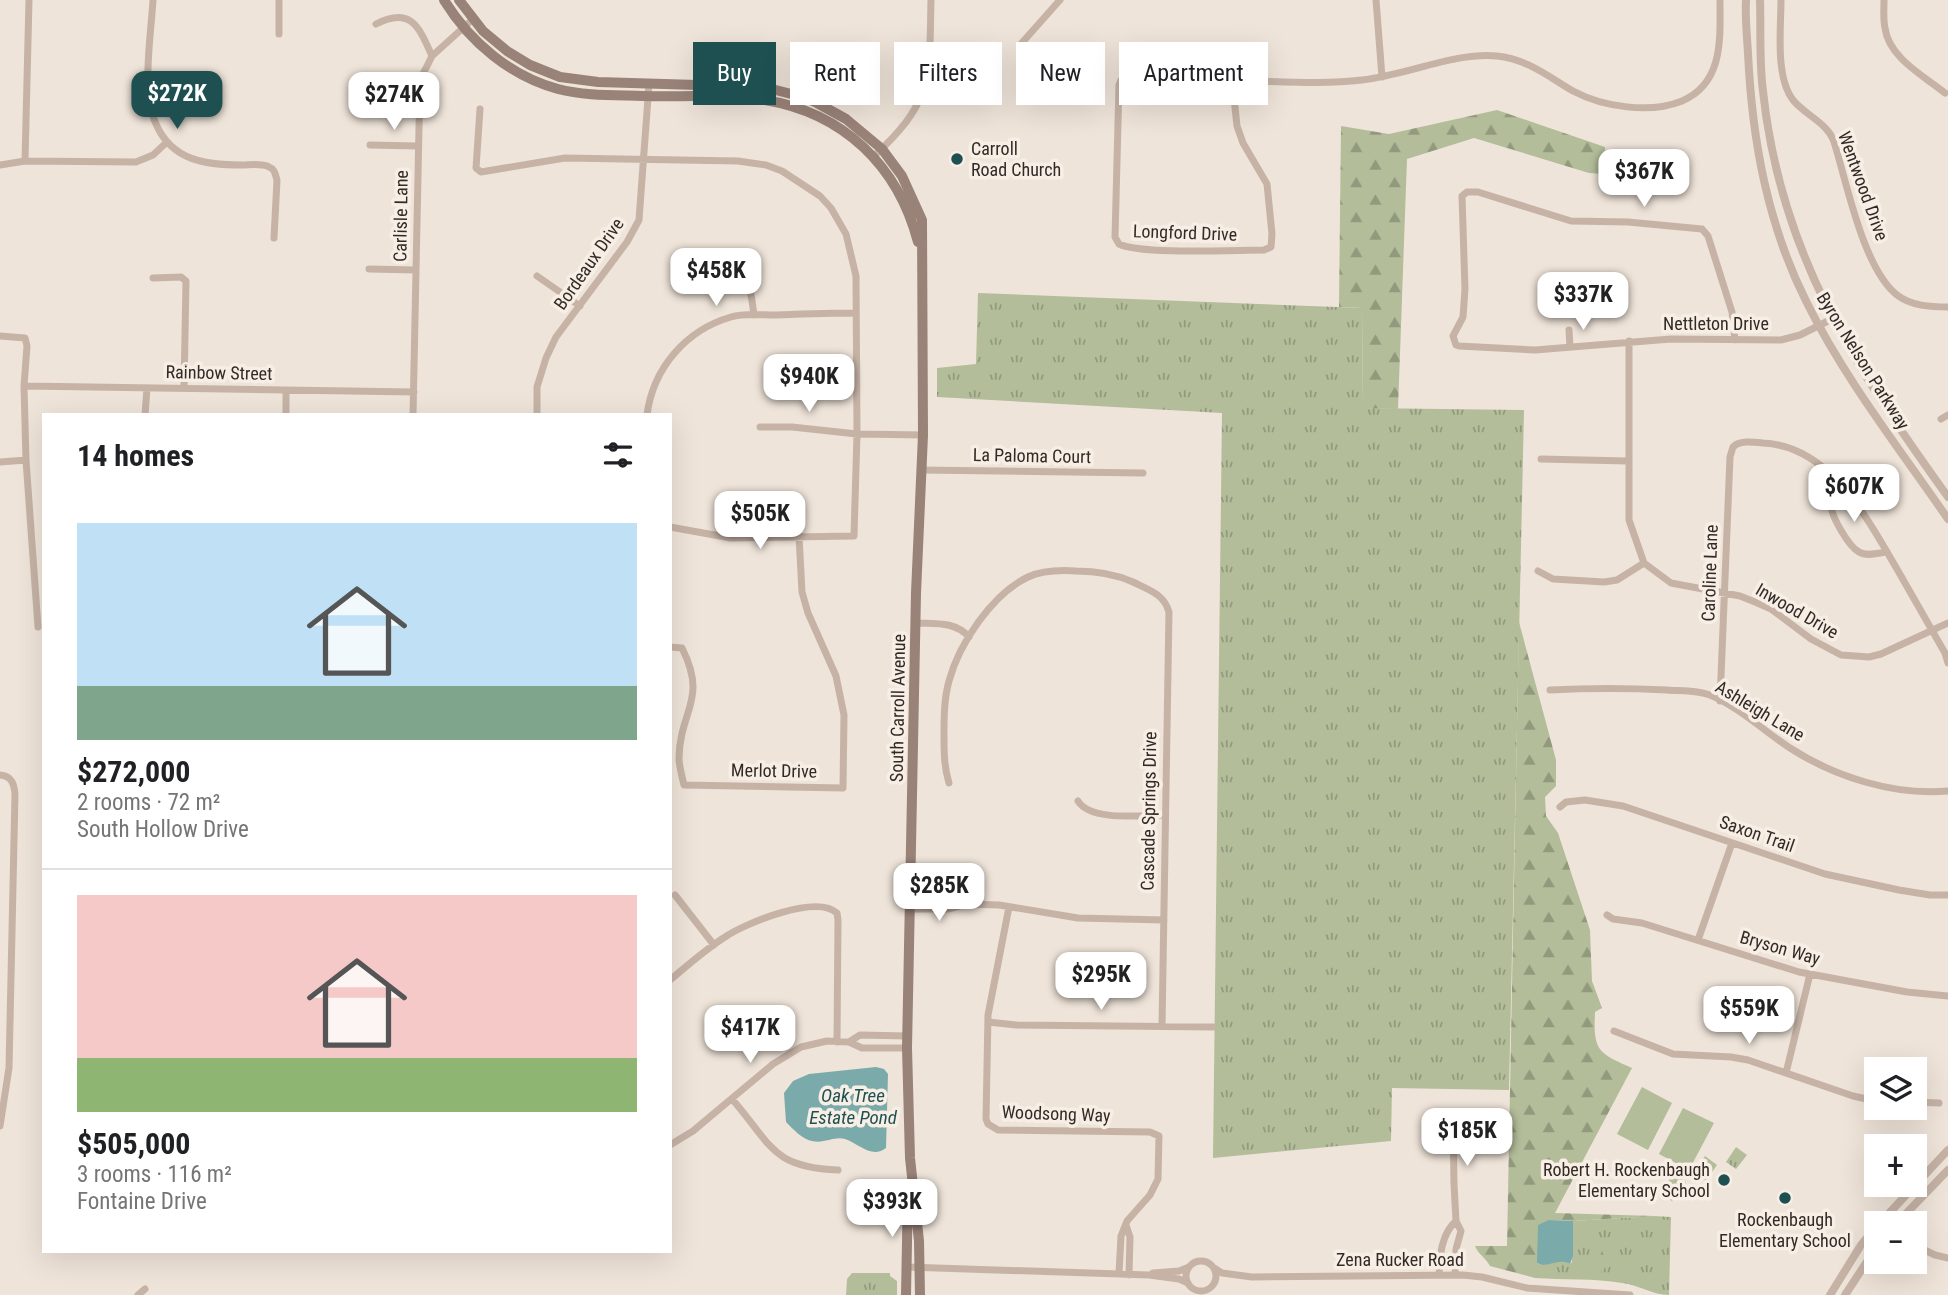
<!DOCTYPE html>
<meta charset="utf-8">
<style>
:root{--surface:#fff;--page:#f6f6f6;--text:#202124;--muted:#757577;--line:#e0e0e0;--accent:#1f5051}
body{margin:0;font-family:"Roboto Condensed",sans-serif;background:var(--page);color:var(--text);height:100vh;display:flex;flex-direction:column;font-size:26px;white-space:nowrap}
*{box-sizing:border-box;margin:0}
p{font-size:23px;color:var(--muted)}
.icon{flex:none;width:38px;height:38px;fill:none;stroke:currentColor;stroke-width:2;stroke-linecap:round;stroke-linejoin:round}
.map{position:relative;flex:1;overflow:hidden}
.details{position:absolute;left:42px;top:413px;width:630px;height:840px;display:flex;flex-direction:column;background:var(--surface);border-radius:0px;box-shadow:0 7px 28px #0002}
.details>*{flex:none}
.guide{position:absolute;left:693px;top:42px;width:665px;height:63px;display:flex;gap:14px}
.buttons{position:absolute;left:1864px;top:1057px;display:grid;gap:14px}
.buttons a{display:grid;place-items:center;width:63px;height:63px;border-radius:0px;background:var(--surface);box-shadow:0 7px 28px #0002;font-size:35px}
.price{position:absolute;translate:-50% -60px;padding:0 16px;border-radius:14px;background:#fff;color:#222;font-size:23px;line-height:46px;filter:drop-shadow(0 2px 4px #0008)}
.price::after{content:'';position:absolute;left:50%;top:42px;width:21px;height:16px;margin-left:-10px;background:inherit;clip-path:polygon(0 0,100% 0,50% 100%)}
.price.current{background:var(--accent);color:#fff}
ul{padding:0;list-style:none}
li{display:grid;align-content:center;gap:14px;height:371px;padding:0 35px}
li+li{border-top:2px solid var(--line)}
li span{display:grid;place-items:center;height:217px;border-radius:0px;color:#555}
li>.icon{margin-inline-start:auto}
span .icon{width:126px;height:126px;fill:#fffc;stroke-width:1}
li b{font-size:30px}
h2{display:flex;justify-content:space-between;align-items:center;height:84px;padding:0 35px;font-size:30px}
.chip{padding:0 24px;border-radius:0px;background:var(--surface);box-shadow:0 7px 28px #0002;font-size:24px;line-height:63px}
.chip.current{background:var(--accent);color:#fff}
.map>svg:first-child{display:block}
.grass{fill:url(#grass-tufts)}
.forest{fill:url(#forest-firs)}
.pitch{fill:#b3bd9a}
.water{fill:#7aaaa9}
.lines{fill:none;stroke-linecap:round;stroke-linejoin:round}
.minor{stroke:#c6b3a6;stroke-width:7}
.tertiary{stroke:#c6b3a6;stroke-width:8}
.secondary{stroke:#998278;stroke-width:10}
.poi-dot{fill:#1f5051;stroke:#f7eee5;stroke-width:2.5}
.labels{text-anchor:middle;stroke-width:7;stroke-linejoin:round;paint-order:stroke}
.poi-label{font-size:18px;fill:#332a26;stroke:#f7eee5;text-anchor:start}
.street-label{font-size:18px;fill:#332a26;stroke:#f7eee5}
.water-label{font-size:19px;font-style:italic;fill:#1f5051;stroke:#f7eee5}
</style>
<div class="map">
<svg width="1948" height="1295" viewBox="0 0 1948 1295">
<defs>
<pattern id="grass-tufts" width="24" height="20" patternUnits="userSpaceOnUse" patternTransform="scale(1.75)"><rect width="24" height="20" fill="#b3bd9a"/><path d="M3 7l-1-3M5 7V3M7 7l1-3M15 17l-1-3M17 17v-4M19 17l1-3" fill="none" stroke="#929a7d"/></pattern>
<pattern id="forest-firs" width="22" height="20" patternUnits="userSpaceOnUse" patternTransform="scale(1.75)"><rect width="22" height="20" fill="#b3bd9a"/><path d="M5 1l3.5 6h-7zM16 11l3.5 6h-7z" fill="#929a7d"/></pattern>
</defs>
<rect width="100%" height="100%" fill="#efe4d9"/>
<!-- grass -->
<path class="grass" d="M978,293L1363,308L1362,408L1524,410L1509,1090L1392,1088L1391,1141L1213,1158L1222,413L937,397V368L976,364Z
M1736,1147L1747,1155L1736,1169L1726,1162Z
M1705,1156L1717,1165L1706,1181L1694,1172Z
M1654,1216L1671,1217L1669,1295C1653,1295 1639,1285 1622,1283C1594,1278 1564,1280 1535,1278V1265L1561,1260L1570,1264L1572,1262L1573,1221Z
M852,1273H890V1276L897,1281V1295H846L847,1279Z"/>
<!-- forest -->
<path class="forest" d="M1497,110L1605,147L1604,174L1589,173L1474,138L1407,159L1398,409L1362,408L1363,308L1339,307L1341,126L1389,134Z
M1519,622L1556,760V786L1545,797L1546,816L1558,833L1590,930L1592,981L1602,1008L1595,1012C1593,1051 1598,1053 1632,1068L1555,1213L1654,1216L1573,1221L1549,1220L1537,1262L1539,1265L1535,1266V1278L1490,1266C1486,1258 1478,1254 1475,1246H1507Z
M1595,1245L1602,1250L1607,1266L1600,1273C1587,1267 1584,1254 1595,1245Z"/>
<!-- pitch -->
<path class="pitch" d="M1642,1087L1672,1103L1648,1150L1617,1134Z
M1683,1108L1714,1123L1689,1170L1659,1154Z
M1674,1173L1686,1182L1672,1201L1660,1193Z"/>
<!-- water -->
<path class="water" d="M876,1067L884,1069L888,1074L886,1148C872,1159 859,1144 845,1139C834,1136 824,1144 812,1141C802,1139 793,1129 786,1122L784,1093L793,1081L809,1074Z
M1549,1220L1573,1221V1256L1570,1264C1557,1257 1549,1269 1537,1263L1538,1225Z"/>
<g class="lines">
<!-- minor -->
<path class="minor" d="M153,0C151,36 141,91 156,124C172,161 206,165 242,165C250,165 262,163 269,167C275,169 275,174 277,180L274,238
M1376,0L1382,77
M1781,0C1781,28 1775,77 1793,100C1805,115 1828,123 1834,142C1847,183 1863,268 1897,295C1911,306 1931,307 1948,307
M1884,0C1884,9 1883,19 1885,28C1889,58 1924,76 1945,93
M376,24C411,6 419,27 432,56
M279,34V0
M1020,45L1060,0
M1232,80L1237,126L1243,143L1267,184L1272,234L1271,247L1264,250C1233,250 1142,255 1119,244L1115,237L1119,85L1121,80L1129,77C1171,78 1214,79 1256,81C1291,82 1327,84 1362,80C1407,75 1455,52 1497,56C1527,59 1549,77 1573,91C1603,107 1650,114 1682,101C1724,83 1720,38 1720,0
M480,109L476,168L481,172L565,158L738,161L766,165L782,171L820,196L831,208L846,234L856,276L857,434L854,536L731,538L670,527
M370,145L417,146
M874,156C935,100 929,77 931,0
M25,161L29,0
M0,165L25,161L136,162L153,155L167,142
M369,269L416,270
M732,269C752,278 751,296 754,315
M537,276L580,306
M153,278L181,277L186,281L184,388
M1569,330L1570,347
M0,336L25,338L27,346L24,386L26,460L38,627
M1735,340L1732,312L1708,236L1702,229L1628,222L1571,221L1478,192H1467L1462,196L1465,289L1463,317L1453,336L1456,345L1459,346L1535,350L1671,339L1781,340L1800,335L1832,319
M1629,341V520L1644,563L1671,583L1740,596L1755,602L1771,609L1811,639L1841,655L1869,657L1881,654L1948,623
M24,386L414,392
M145,415L147,388
M286,415V390
M413,415L420,80L432,56L473,19
M537,415V387L546,358L556,337L627,242L639,220L649,84
M647,415C653,368 686,330 731,317C744,313 761,315 774,315C802,314 829,313 856,313
M1941,419L1948,415
M760,427H792L857,434L923,435
M1541,459L1628,461
M0,462L26,460
M921,470L1143,473
M1840,484C1837,490 1832,497 1831,505C1831,516 1849,547 1859,552C1867,557 1878,553 1887,552
M1538,571L1553,579L1604,582L1617,580L1644,563
M915,623C935,624 955,621 969,637
M670,647L682,648C708,700 680,709 679,758C679,766 682,776 684,785L843,788L844,715L836,676L808,613L802,592L799,536
M1550,690C1589,688 1628,688 1667,690C1681,691 1697,690 1710,695C1739,707 1764,731 1790,748C1835,777 1895,796 1948,791
M1720,701L1730,457L1733,447C1740,440 1753,442 1763,443C1830,446 1867,518 1897,569C1913,597 1929,625 1945,653L1948,663
M0,775C12,776 14,784 15,794L9,1068L0,1126
M949,783C944,767 944,752 944,735C944,717 944,699 949,681C959,644 992,594 1028,577C1043,570 1061,570 1076,571C1097,571 1115,574 1133,582C1149,590 1164,594 1169,612L1162,1026
M1078,801C1091,822 1142,815 1165,815
M1560,807L1566,802L1585,800L1623,806L1825,874L1899,890L1930,895H1948
M675,895L714,945
M910,898L946,899L964,904L999,905L1078,918L1164,920
M1009,907L988,1015L986,1119L988,1124L998,1130L1150,1132L1159,1136L1158,1179L1150,1195L1127,1221L1121,1236L1119,1274
M910,909H948L963,905
M1607,915L1613,919L1642,923L1799,972L1907,992L1948,996
M1698,940L1732,843
M670,980C688,965 706,949 725,937C746,923 816,894 837,913L838,920L837,1042
M988,1022L1016,1025L1213,1027
M1614,1031L1673,1054L1731,1057L1748,1060L1853,1096L1876,1101
M849,1042L860,1035L908,1036
M1786,1073L1810,974
M732,1099C772,1145 771,1167 838,1170
M1914,1102L1939,1103
M1453,1116L1454,1184L1456,1221L1461,1231L1456,1249L1455,1275
M670,1145L693,1131L773,1064L801,1047L827,1041L849,1042L862,1048H907
M1126,1225L1130,1237L1129,1275
M1914,1245L1935,1255L1948,1258
M1186 1276a15 15 0 1 1 30 0a15 15 0 1 1-30 0Z
M907,1267L1149,1275L1179,1279L1188,1283
M1214,1268L1222,1273L1252,1277L1463,1275L1482,1277L1527,1288L1630,1295
M1153,1273L1179,1271L1189,1267
M1439,1275C1440,1256 1441,1234 1456,1221
M138,1295L145,1289"/>
<!-- tertiary -->
<path class="tertiary" d="M1746,0C1745,18 1747,36 1748,53C1752,139 1767,223 1806,301C1844,378 1899,448 1948,519
M1760,0C1761,30 1759,61 1763,91C1780,253 1855,368 1948,497
M1880,1223L1948,1150
M1897,1223L1948,1170
M1830,1295L1861,1245L1876,1227
M1845,1295L1876,1248"/>
<!-- secondary -->
<path class="secondary" d="M444,0C470,42 510,76 558,89C585,96 615,95 643,96C683,97 725,94 765,100C844,113 898,166 918,242
M459,0L483,31L507,51L530,65L560,77L598,82L764,87L803,97L817,103L846,119L882,149L902,176L922,220L923,435L916,593L907,1048L910,1158L919,1241L920,1295
M906,1295L908,1190"/>
</g>
<!-- markers -->
<g class="poi-dot">
<circle cx="957" cy="159" r="7"/>
<circle cx="1724" cy="1180" r="7"/>
<circle cx="1785" cy="1198" r="7"/>
</g>
<g class="labels">
<!-- poi labels -->
<g class="poi-label">
<text x="971" y="155">Carroll<tspan x="971" dy="21">Road Church</tspan></text>
<text x="1710" y="1176" text-anchor="end">Robert H. Rockenbaugh<tspan x="1710" dy="21">Elementary School</tspan></text>
<text x="1785" y="1226" text-anchor="middle">Rockenbaugh<tspan x="1785" dy="21">Elementary School</tspan></text>
</g>
<!-- street labels -->
<g class="street-label">
<text transform="translate(1863 186) rotate(70)" y="6">Wentwood Drive</text>
<text transform="translate(401 216) rotate(-89)" y="6">Carlisle Lane</text>
<text transform="translate(1185 233) rotate(2)" y="6">Longford Drive</text>
<text transform="translate(589 264) rotate(-55)" y="6">Bordeaux Drive</text>
<text x="1716" y="330">Nettleton Drive</text>
<text transform="translate(1863 361) rotate(58)" y="6">Byron Nelson Parkway</text>
<text transform="translate(219 373) rotate(1)" y="6">Rainbow Street</text>
<text transform="translate(1032 456) rotate(1)" y="6">La Paloma Court</text>
<text transform="translate(1710 573) rotate(-88)" y="6">Caroline Lane</text>
<text transform="translate(1797 611) rotate(30)" y="6">Inwood Drive</text>
<text transform="translate(898 708) rotate(-89)" y="6">South Carroll Avenue</text>
<text transform="translate(1760 711) rotate(31)" y="6">Ashleigh Lane</text>
<text transform="translate(774 771) rotate(1)" y="6">Merlot Drive</text>
<text transform="translate(1149 811) rotate(-89)" y="6">Cascade Springs Drive</text>
<text transform="translate(1757 834) rotate(19)" y="6">Saxon Trail</text>
<text transform="translate(1780 948) rotate(16)" y="6">Bryson Way</text>
<text transform="translate(1056 1114) rotate(2)" y="6">Woodsong Way</text>
<text x="1400" y="1266">Zena Rucker Road</text>
</g>
<!-- water labels -->
<g class="water-label">
<text x="853" y="1102">Oak Tree<tspan x="853" dy="22">Estate Pond</tspan></text>
</g>
</g>
</svg>
<div class="buttons">
<a><svg class="icon" aria-label="layers" viewBox="0 0 24 24"><path d="M12 4l9 5-9 5-9-5zM3 14l9 5 9-5"/></svg></a>
<a>+</a>
<a>−</a>
</div>
<b class="price current" style="left:177px;top:131px">$272K</b>
<b class="price" style="left:394px;top:132px">$274K</b>
<b class="price" style="left:1644px;top:209px">$367K</b>
<b class="price" style="left:716px;top:308px">$458K</b>
<b class="price" style="left:1583px;top:332px">$337K</b>
<b class="price" style="left:809px;top:414px">$940K</b>
<b class="price" style="left:1854px;top:524px">$607K</b>
<b class="price" style="left:760px;top:551px">$505K</b>
<b class="price" style="left:939px;top:923px">$285K</b>
<b class="price" style="left:1101px;top:1012px">$295K</b>
<b class="price" style="left:1749px;top:1046px">$559K</b>
<b class="price" style="left:750px;top:1065px">$417K</b>
<b class="price" style="left:1467px;top:1168px">$185K</b>
<b class="price" style="left:892px;top:1239px">$393K</b>
<div class="guide">
<a class="chip current">Buy</a>
<a class="chip">Rent</a>
<a class="chip">Filters</a>
<a class="chip">New</a>
<a class="chip">Apartment</a>
</div>
<section class="details">
<h2>14 homes<svg class="icon" aria-label="filters" viewBox="0 0 24 24"><path d="M4 7h16M4 17h16"/><circle cx="9" cy="7" r="2"/><circle cx="15" cy="17" r="2"/></svg></h2>
<ul>
<li><span style="background:linear-gradient(#bfe0f5 75%,#7fa58c 0)"><svg class="icon" aria-label="home" viewBox="0 0 24 24"><path d="M3 11l9-7 9 7M6 9v11h12V9"/></svg></span><div><b>$272,000</b><p>2 rooms · 72 m²</p><p>South Hollow Drive</p></div></li>
<li><span style="background:linear-gradient(#f6c9c9 75%,#8fb573 0)"><svg class="icon" aria-label="home" viewBox="0 0 24 24"><path d="M3 11l9-7 9 7M6 9v11h12V9"/></svg></span><div><b>$505,000</b><p>3 rooms · 116 m²</p><p>Fontaine Drive</p></div></li>
</ul>
</section>
</div>
